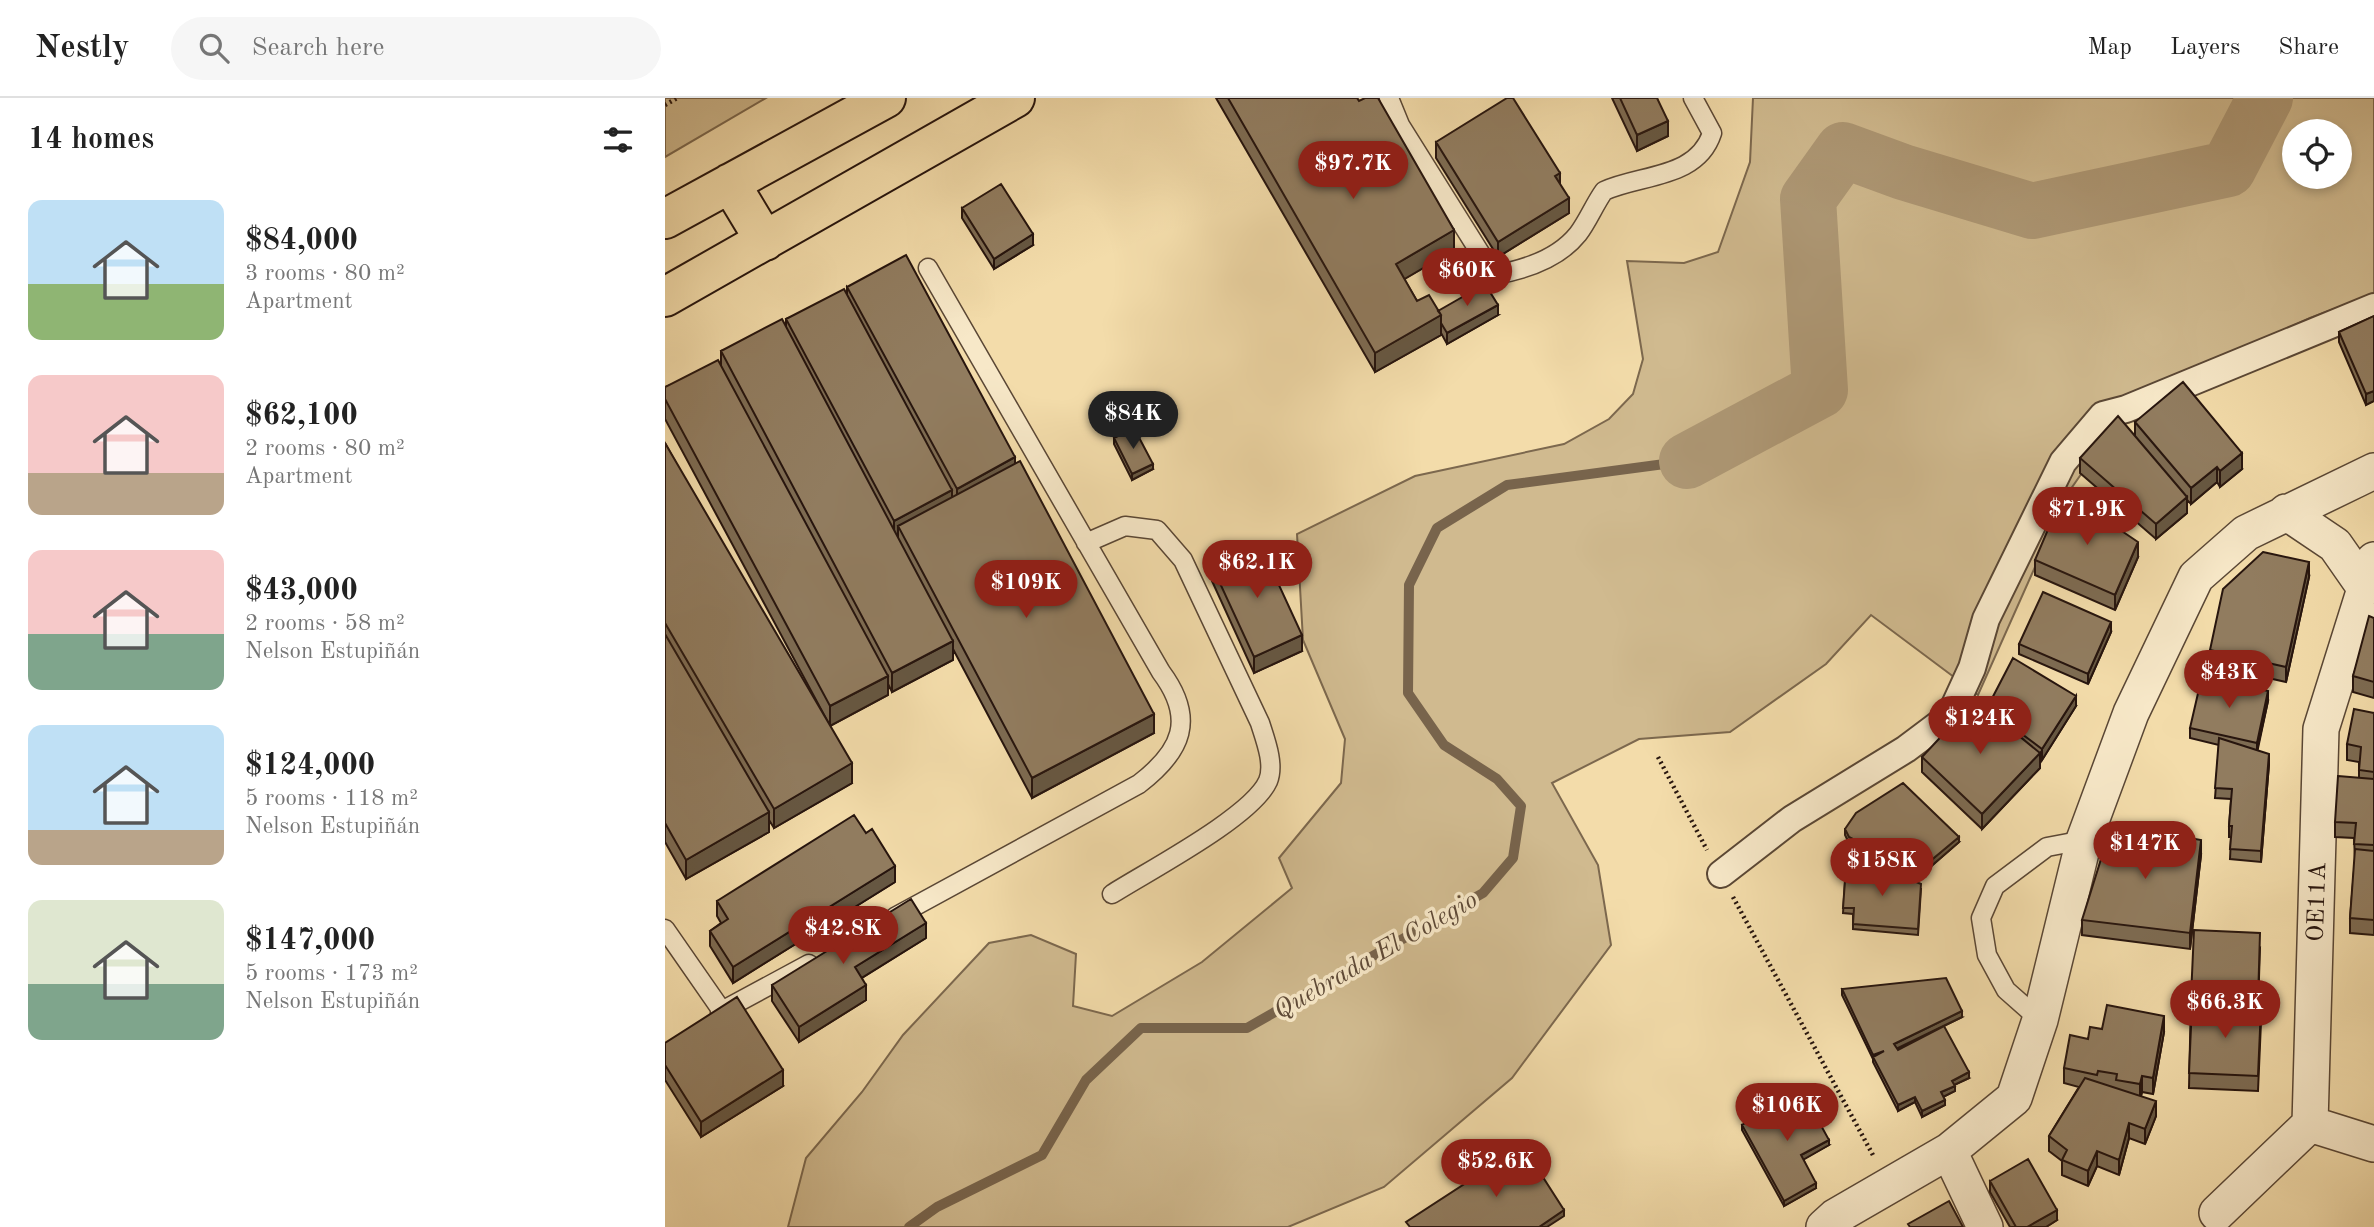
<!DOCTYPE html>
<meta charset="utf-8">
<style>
:root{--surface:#fff;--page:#f6f6f6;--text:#222;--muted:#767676;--line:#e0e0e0;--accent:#8f2418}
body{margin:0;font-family:"Old Standard TT",serif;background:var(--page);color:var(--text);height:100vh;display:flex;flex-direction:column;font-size:26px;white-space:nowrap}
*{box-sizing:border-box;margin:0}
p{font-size:23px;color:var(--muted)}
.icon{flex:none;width:38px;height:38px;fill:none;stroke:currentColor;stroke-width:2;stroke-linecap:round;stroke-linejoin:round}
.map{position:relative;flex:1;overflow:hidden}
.details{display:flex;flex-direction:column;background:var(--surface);width:665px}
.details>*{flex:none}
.controls{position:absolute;left:1617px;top:21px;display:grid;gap:14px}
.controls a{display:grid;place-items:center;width:70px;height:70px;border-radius:50%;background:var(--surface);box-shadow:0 4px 10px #0003;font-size:35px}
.price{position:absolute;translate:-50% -60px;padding:0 16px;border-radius:24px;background:var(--accent);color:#fff;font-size:23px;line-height:46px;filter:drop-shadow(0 2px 4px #0008)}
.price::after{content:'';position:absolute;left:50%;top:42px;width:21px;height:16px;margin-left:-10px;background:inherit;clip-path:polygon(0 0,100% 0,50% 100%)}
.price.active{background:#222;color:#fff}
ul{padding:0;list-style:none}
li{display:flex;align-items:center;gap:21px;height:175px;padding:0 28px}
li span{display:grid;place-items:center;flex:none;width:196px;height:140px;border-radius:14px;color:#555}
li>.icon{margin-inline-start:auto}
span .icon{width:84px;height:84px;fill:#fffc;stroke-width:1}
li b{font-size:30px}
h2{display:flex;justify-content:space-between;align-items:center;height:84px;padding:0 28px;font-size:30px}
header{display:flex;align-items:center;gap:42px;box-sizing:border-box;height:98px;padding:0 35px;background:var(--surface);border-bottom:2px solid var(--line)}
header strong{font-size:33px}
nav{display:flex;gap:38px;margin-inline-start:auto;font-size:24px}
.search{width:490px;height:63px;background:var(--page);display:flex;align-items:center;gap:18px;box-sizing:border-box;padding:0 24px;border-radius:38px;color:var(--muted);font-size:26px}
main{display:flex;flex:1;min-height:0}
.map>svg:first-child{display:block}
.green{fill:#d0ba8f;stroke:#7c684e;stroke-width:2;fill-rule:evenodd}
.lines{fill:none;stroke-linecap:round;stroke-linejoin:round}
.stream{stroke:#78644c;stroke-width:10}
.river{stroke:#ae9875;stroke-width:56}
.service-casing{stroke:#5a4735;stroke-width:21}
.pedestrian-casing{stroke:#5a4735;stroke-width:30}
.minor-casing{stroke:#5a4735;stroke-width:38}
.primary-casing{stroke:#27150e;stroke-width:42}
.path{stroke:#27150e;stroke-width:4.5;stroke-dasharray:2 3.5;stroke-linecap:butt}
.service{stroke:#f7e8c8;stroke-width:18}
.pedestrian{stroke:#f7e8c8;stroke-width:26}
.minor{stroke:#f7e8c8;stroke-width:35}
.primary{stroke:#f3dcaa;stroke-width:38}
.wall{fill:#7d6b52;stroke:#27150e;stroke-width:2}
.shaded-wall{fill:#665742;stroke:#27150e;stroke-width:2}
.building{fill:#917c5f;stroke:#27150e;stroke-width:2}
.labels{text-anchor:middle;stroke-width:7;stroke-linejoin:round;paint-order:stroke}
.street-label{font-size:24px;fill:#27150e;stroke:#f7e8c8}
.water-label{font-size:26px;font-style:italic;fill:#5d4937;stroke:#f7e8c8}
</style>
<header>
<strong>Nestly</strong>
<div class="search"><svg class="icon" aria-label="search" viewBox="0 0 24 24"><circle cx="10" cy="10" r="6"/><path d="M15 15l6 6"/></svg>Search here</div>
<nav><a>Map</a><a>Layers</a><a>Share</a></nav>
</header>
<main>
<section class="details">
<h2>14 homes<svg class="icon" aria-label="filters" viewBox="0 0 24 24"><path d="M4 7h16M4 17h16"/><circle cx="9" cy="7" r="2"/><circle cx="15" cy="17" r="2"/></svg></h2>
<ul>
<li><span style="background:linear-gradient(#bfe0f5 60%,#8fb573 0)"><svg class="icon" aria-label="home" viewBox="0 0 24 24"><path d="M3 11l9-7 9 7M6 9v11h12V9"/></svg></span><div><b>$84,000</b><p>3 rooms · 80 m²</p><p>Apartment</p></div></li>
<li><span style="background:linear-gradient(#f6c9c9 70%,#b9a48a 0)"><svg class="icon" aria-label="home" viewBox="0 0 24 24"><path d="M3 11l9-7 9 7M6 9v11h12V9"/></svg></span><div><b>$62,100</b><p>2 rooms · 80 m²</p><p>Apartment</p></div></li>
<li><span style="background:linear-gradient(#f6c9c9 60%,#7fa58c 0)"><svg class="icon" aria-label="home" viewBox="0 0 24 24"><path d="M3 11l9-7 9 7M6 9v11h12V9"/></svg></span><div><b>$43,000</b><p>2 rooms · 58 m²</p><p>Nelson Estupiñán</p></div></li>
<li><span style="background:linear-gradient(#bfe0f5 75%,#b9a48a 0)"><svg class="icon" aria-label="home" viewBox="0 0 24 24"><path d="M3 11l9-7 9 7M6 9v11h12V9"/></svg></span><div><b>$124,000</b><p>5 rooms · 118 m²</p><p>Nelson Estupiñán</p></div></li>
<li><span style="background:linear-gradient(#dfe7d0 60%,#7fa58c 0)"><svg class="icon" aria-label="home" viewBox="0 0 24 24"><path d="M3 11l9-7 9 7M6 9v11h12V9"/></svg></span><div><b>$147,000</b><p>5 rooms · 173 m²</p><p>Nelson Estupiñán</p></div></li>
</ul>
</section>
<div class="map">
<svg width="1709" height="1129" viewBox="0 0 1709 1129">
<rect width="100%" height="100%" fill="#f3dcaa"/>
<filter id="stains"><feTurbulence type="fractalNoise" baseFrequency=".00286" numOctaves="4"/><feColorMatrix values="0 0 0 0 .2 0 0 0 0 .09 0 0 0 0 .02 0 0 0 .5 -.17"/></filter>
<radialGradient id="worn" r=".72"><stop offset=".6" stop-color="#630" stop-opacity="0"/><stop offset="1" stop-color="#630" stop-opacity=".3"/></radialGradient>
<!-- green -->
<path class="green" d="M0,0H101L0,59Z
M1088,0H1709V196L1645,220L1470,299L1403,395L1313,597L1206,517L1161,566L1065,634L974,641L887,685L933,767L946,847L847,980L719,1089L623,1129H123L141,1060L197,994L238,937L324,845L366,837L411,856L408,908L447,918L537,864L627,790L614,760L676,685L680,641L638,542L632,436L750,378L899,346L944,321L968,296L978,261L962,163L1019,165L1053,154L1085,64ZM1629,33H1675V79H1629Z"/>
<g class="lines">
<!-- stream -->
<path class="stream" d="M244,1129L272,1109L377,1057L421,982L476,930H582L818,795L848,760L856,708L832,681L779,647L743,595L744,487L772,430L842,387L1022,363"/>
<!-- river -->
<path class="river" d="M1022,363L1155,292L1143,101L1178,52L1238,74L1367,113L1563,71L1600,0"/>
<!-- service casing -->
<g class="service-casing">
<path id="service" d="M724,0L735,27L829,177C858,172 893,161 913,136C923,123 929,107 939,93C976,76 1032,81 1047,35L1028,0
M421,445L460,428L492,432L518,462L595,625C600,641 610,666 603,683C587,719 483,773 447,796
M230,819L474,686C517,653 531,621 496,574L263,170
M0,831L57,913
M55,914L144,866
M1375,922L1341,892L1322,857L1316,820L1330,788L1382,749L1419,742"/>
</g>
<!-- pedestrian casing -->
<g class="pedestrian-casing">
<path id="pedestrian" d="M1056,776L1127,721L1241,651L1285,618L1307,570L1321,521L1398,364L1438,317L1461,311L1709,209"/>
</g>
<!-- minor casing -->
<g class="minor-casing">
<path id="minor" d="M1621,414L1670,447L1700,490
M1645,1026L1709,1046
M1284,1053L1320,1129
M1552,1115L1645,1026L1656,631L1709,462
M1159,1129L1170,1119L1284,1053L1349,1000L1375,922L1419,742L1466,615L1531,479L1581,435L1709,373"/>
</g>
<!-- primary casing -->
<g class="primary-casing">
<path id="primary" d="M65,85L100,143
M0,121L221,0
M0,199L350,0"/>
</g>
<!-- path -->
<path class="path" d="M0,7L12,0
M993,659L1042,752
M1068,799L1209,1059"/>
<!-- service -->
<use href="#service" class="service"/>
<!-- pedestrian -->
<use href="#pedestrian" class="pedestrian"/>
<!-- minor -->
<use href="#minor" class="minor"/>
<!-- primary -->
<use href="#primary" class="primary"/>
</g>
<!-- wall -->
<path class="wall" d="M551,0H692L789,152L739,181L752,203L773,213L833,217L782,246L776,235V237L710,274Z
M947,0H992L1003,38L972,53Z
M771,44L895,87L904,115L833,159L771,60Z
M297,110L368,147L329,171L297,120Z
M182,189L350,366L489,635L367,700L288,551V562L227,594L223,586V597L165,628L0,321V289L56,268V253L121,229V221L182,197Z
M1709,218V303L1701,307L1674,244V234Z
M1470,324L1577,371L1555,389L1552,384L1526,406L1522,402V415L1491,441L1415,375V360L1470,338Z
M449,340L488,371L467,382L449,346Z
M0,345L187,685L109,730L104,722V734L21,781L0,744Z
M1473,459L1450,512L1370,477V462Z
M547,468L637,553L589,575L547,483Z
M1644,479L1621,584L1545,567V552Z
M1709,520V600L1688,594V578Z
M1446,534L1423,586L1354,556V546Z
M1603,603L1592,652L1604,666L1596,764L1565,761L1566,739H1564V728L1566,701L1550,700L1554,647L1525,640V630Z
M1411,608L1377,662L1375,660V670L1317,731L1257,674V659L1322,612V610Z
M1709,615V837L1685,835V820L1690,761L1689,740L1670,739V724L1694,679V664L1682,662V646Z
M1180,731L1294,744L1264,770L1245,763L1239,773L1184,745L1180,737Z
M1536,757L1525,851L1417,837V822Z
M1180,783L1256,791L1253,837L1188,831V816L1178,815Z
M230,784L68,885L45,848V833L56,825L52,818V803Z
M261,840L197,880L201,902L134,944L107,903V887Z
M1595,850L1593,909L1596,924L1593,993L1524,990L1526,899Z
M1177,891L1297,919L1232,951L1233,952L1304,980L1289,987L1290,993L1278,999L1280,1007L1257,1019L1250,1004L1233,1013L1208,964V961L1177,897Z
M1437,931L1499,934L1488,996L1477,994L1476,998L1491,1018L1480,1046L1464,1040L1454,1077L1432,1068L1423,1088L1397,1077V1063L1384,1053V1038L1414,989L1399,985V970L1423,941Z
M0,945L118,988L36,1039L0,982Z
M1077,1027L1164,1047L1138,1061L1151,1090L1119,1108L1077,1032Z
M1325,1083L1392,1122L1381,1129H1345L1325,1094Z"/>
<!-- shaded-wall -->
<path class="shaded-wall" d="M1003,23V38L972,53V37Z
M895,75V90L890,78Z
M904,100V115L833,159V144Z
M789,132V152L731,186V166Z
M368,136V147L329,171V161Z
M833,207V217L782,246V235Z
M776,217V237L710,274V255Z
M1709,293V303L1701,307V296Z
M1577,355V371L1555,389V373Z
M350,359V379L292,411V391Z
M488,366V371L467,382V376Z
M1552,369V384L1526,406V390Z
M287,392V412L233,428V440L229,442V423Z
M1522,399V415L1491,441V426Z
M1473,444V459L1450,512V497Z
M1644,464V479L1621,584V569Z
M1446,524V534L1423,586V576Z
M637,537V553L589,575V559Z
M288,543V562L227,594V575Z
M223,578V597L165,628V608Z
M1603,593V603L1592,655V645Z
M1411,598V608L1377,662V651Z
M489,616V635L367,700V680Z
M1375,655V670L1317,731V716Z
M1604,656V666L1596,764V753Z
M187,665V685L109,730V711Z
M104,714V734L21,781V762Z
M1294,739V744L1264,770V764Z
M1536,742V757L1525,851V835Z
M1245,758V763L1239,773V768Z
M230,768V784L68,885V869Z
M261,825V840L190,884V869Z
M201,887V902L134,944V929Z
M1297,913V919L1229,952V946Z
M1499,918V934L1488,996V980Z
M118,972V988L36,1039V1024Z
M1304,974V980L1287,988V983Z
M1477,978V994L1475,1002V986Z
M1290,988V993L1276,1000V994Z
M1250,999V1004L1233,1013V1007Z
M1280,1002V1007L1257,1019V1013Z
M1491,1003V1018L1480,1046V1031Z
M1464,1025V1040L1454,1077V1062Z
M1164,1042V1047L1136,1063V1057Z
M1432,1053V1068L1423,1088V1073Z
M1151,1085V1090L1119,1108V1103Z
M899,1112V1118L882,1129H874Z
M1392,1112V1122L1381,1129H1362Z"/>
<!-- building -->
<path class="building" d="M563,0H692L694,3L700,0H713L789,132L731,166L752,203L764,197L776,217L710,255Z
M842,0H848L895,75L890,78L904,100L833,144L771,44Z
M955,0H992L1003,23L972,37Z
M336,86L368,136L329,161L297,110Z
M241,157L350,359L292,391L182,189Z
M820,186L833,207L782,235L776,225V217L773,213Z
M179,191L287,392L229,423L121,221Z
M1709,218V293L1701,296L1674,234Z
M117,221L288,543L227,575L56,253Z
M53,262L223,578L165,608L0,301V289Z
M1518,284L1577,355L1555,373L1552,369L1526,390L1470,324Z
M1453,318L1522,399L1491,426L1415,360Z
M469,330L488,366L467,376L449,340Z
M0,345L187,665L109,711L0,525Z
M355,363L489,616L367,680L233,428Z
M1408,400L1473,444L1450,497L1370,462L1396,401L1406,405Z
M595,446L637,537L589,559L547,468Z
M1598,454L1644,464L1621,569L1545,552L1558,491Z
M1378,494L1446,524L1423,576L1354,546Z
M1704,518L1709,520V584L1688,578Z
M0,536L104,714L21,762L0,725Z
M1348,560L1411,598L1377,651L1322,610Z
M1537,578L1603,593L1592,645L1525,630Z
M1310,602L1375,655L1317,716L1257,659Z
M1689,611L1709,615V674L1694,672L1696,649L1682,646Z
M1554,640L1604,656L1596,753L1565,751L1567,728H1564L1567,691L1550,690Z
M1673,678L1709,681V747L1689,746L1691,725L1670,724Z
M1238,685L1294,739L1264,764L1245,758L1239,768L1184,739L1180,731L1191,715Z
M189,717L201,735L207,731L230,768L68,869L45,833L63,821L52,803Z
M1447,726L1536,742L1525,835L1417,822Z
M1690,751L1709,753V822L1685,820Z
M1193,760L1256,786L1253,831L1188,826L1189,810H1178L1180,783H1185Z
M246,801L261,825L190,869L201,887L134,929L107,887Z
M1529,832L1595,835L1593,903L1526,899Z
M1281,880L1297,913L1229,946L1233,952L1279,928L1304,974L1287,983L1290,988L1276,994L1280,1002L1257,1013L1250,999L1233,1007L1208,959L1219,953L1208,957L1177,891Z
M72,899L118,972L36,1024L0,967V945Z
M1527,906L1596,909L1593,978L1524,975Z
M1442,907L1499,918L1488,980L1477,978L1475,986L1451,982L1452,976L1433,973L1432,977L1399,970L1405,937L1423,941L1425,929L1437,931Z
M1420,980L1491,1003L1480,1031L1464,1025L1454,1062L1432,1053L1423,1073L1397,1062L1402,1052L1384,1038Z
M1137,993L1164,1042L1136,1057L1151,1085L1119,1103L1077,1027Z
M858,1048L899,1112L874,1129H745L741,1124Z
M1363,1061L1392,1112L1362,1129H1351L1325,1083Z
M1284,1103L1298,1129H1245L1243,1126Z"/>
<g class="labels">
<!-- street labels -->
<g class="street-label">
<text transform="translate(1651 804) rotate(-88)" y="8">OE11A</text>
</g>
<!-- water labels -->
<g class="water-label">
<text transform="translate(710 856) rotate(-30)" y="9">Quebrada El Colegio</text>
</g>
</g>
<rect width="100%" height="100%" filter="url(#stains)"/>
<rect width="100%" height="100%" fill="url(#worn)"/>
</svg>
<div class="controls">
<a><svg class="icon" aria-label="locate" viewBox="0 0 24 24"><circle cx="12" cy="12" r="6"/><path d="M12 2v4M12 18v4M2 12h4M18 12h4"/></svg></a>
</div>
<b class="price" style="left:688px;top:103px">$97.7K</b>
<b class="price" style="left:802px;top:210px">$60K</b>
<b class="price active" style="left:468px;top:353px">$84K</b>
<b class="price" style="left:1422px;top:449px">$71.9K</b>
<b class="price" style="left:592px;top:502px">$62.1K</b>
<b class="price" style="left:361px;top:522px">$109K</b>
<b class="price" style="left:1564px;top:612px">$43K</b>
<b class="price" style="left:1315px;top:658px">$124K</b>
<b class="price" style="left:1480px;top:783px">$147K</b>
<b class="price" style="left:1217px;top:800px">$158K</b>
<b class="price" style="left:178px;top:868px">$42.8K</b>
<b class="price" style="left:1560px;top:942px">$66.3K</b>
<b class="price" style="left:1122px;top:1045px">$106K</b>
<b class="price" style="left:831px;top:1101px">$52.6K</b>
</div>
</main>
